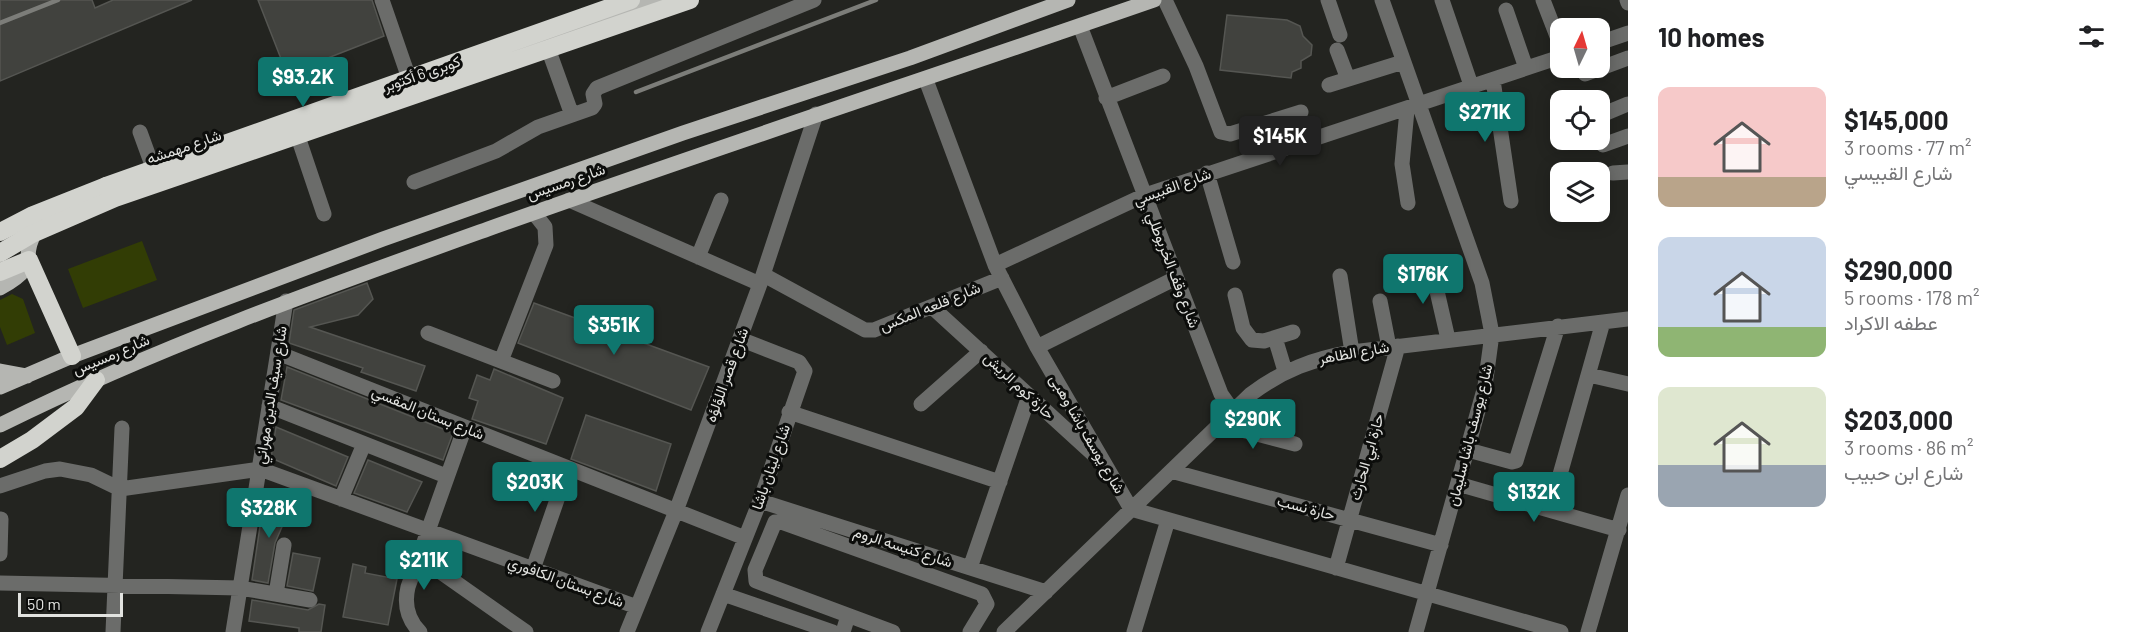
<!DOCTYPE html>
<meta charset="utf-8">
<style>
:root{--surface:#fff;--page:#f6f6f6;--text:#202124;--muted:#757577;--accent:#0f766e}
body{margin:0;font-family:Barlow,Vazirmatn,sans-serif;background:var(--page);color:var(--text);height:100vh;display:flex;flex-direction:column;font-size:22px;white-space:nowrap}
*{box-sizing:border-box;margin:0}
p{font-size:20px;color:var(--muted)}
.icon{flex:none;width:33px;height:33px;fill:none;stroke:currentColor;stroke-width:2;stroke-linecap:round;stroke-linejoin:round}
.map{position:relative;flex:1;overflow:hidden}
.panel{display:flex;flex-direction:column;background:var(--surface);width:510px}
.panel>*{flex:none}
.needle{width:39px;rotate:5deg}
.tools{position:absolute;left:1550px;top:18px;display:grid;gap:12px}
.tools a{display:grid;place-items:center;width:60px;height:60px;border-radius:12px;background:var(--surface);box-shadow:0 3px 15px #0003;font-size:30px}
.scale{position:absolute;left:18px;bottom:15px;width:105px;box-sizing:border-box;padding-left:6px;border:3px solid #e2e3e0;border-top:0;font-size:16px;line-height:21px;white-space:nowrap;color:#e2e3e0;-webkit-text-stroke:4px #0c0d0b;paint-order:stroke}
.price{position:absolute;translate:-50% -51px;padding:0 14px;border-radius:6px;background:var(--accent);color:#fff;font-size:20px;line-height:39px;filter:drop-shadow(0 2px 3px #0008)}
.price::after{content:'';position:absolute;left:50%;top:36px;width:18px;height:14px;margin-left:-9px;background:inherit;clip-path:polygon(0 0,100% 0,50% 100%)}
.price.selected{background:#222;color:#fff}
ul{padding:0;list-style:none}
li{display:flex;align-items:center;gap:18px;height:150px;padding:0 30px}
li span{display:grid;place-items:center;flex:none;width:168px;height:120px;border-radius:12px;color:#555}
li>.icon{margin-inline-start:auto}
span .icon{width:72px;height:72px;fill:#fffc;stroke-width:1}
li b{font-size:26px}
h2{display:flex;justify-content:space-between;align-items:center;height:72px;padding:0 30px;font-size:26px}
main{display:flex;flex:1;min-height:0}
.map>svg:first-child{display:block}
.green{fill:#323d05}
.building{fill:#41423e;stroke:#555652;stroke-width:1.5}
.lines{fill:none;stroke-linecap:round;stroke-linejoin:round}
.minor{stroke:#6b6c6a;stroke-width:15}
.major{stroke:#b5b6b2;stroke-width:15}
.highway{stroke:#d2d3ce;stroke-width:18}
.rail{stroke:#7c7d79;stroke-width:4.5}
.highway-bridge{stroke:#d2d3ce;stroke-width:18}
.labels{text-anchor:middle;stroke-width:6;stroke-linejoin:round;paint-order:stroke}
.street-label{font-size:15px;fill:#e2e3e0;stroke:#0c0d0b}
</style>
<main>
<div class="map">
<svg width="1628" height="632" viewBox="0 0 1628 632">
<rect width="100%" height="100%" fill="#232420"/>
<!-- green -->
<path class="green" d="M142,241L157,280L83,308L68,269Z
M12,294L23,299L35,333L7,345L0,327V300Z"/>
<!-- building -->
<path class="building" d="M0,0H92L95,8L113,0H192L0,81Z
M258,0H372L384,36L287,74Z
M1227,15L1287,20L1300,26L1303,36L1312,45L1311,55L1301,61V68L1292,72L1291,78L1220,70Z
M367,283L373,299L358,315L310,327L425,366L416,391L361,372L363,368L289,343L294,310Z
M534,303L709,367L691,410L518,343Z
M287,367L453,433L443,460L281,400Z
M494,369L563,398L546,444L472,419L478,401L469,398L477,375L490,380Z
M586,415L671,444L656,491L571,459Z
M276,427L348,457L336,486L271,458Z
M368,460L422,482L407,512L354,493Z
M277,501L291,506L275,543L268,583L252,580L263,506L272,507Z
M293,553L320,558L313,591L287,586Z
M353,564L366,567L365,573L397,579L388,625L343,617Z
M252,600L308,610L319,604L325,605L321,632H299V628L249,621Z"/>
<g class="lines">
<!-- minor -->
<path class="minor" d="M382,0L412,87
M1165,0L1196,66L1221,132L1230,134L1301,112
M1328,0L1340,35
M1382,0L1482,283L1492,334L1485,386L1416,632
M1442,0L1472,88
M1543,0L1560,44
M1627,0L1628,3
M1506,10L1526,68
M1080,26L1221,394L1233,411
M545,40L572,115
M1599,43L1628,33
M1337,50L1348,79
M1585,74L1628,58
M926,80L995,265L1037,347L1131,509L1561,632
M1493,80L1511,201
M1329,85L1403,62
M1106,98L1163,76
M1407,110L1402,164L1408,203
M1599,116L1628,104
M295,128L324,214
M140,132L156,176
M1603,145L1628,136
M1207,173L1233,262
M1613,173L1628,172
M414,182L496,151L538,127L592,108L595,104L593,94L597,88L814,0
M569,200L760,284
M698,257L721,200
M995,265L1145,195L1560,57
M1431,265L1448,339
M764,275L865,330H874L1002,278
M1340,276L1352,352
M1235,295L1243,328L1252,340L1264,341L1293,332
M1380,301L1389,347
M932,307L1094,455
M428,333L553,381
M1275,338L1285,371
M1037,347L1176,278
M278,353L745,538
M501,361L546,245L545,227L534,213
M1589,375L1628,384
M921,404L981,351
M269,406L446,476
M789,412L1000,482
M1219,424L1295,444
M1468,450L1512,462L1516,461L1558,326
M1171,471L1441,545
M1458,484L1619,530
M0,486L45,471L60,469L91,475L120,489L260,469L637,607
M341,499L364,444
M760,501L1046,592
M1550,510L1603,322
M0,554L1,519
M418,556L526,632
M970,568L1029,396
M1336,568L1398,346
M533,569L568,468
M0,583L240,588L310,600
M276,594L284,545
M723,594L833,632
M113,632L122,428
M233,632L286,301
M420,632C407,619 404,604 408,587L465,427
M627,632L676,511L760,284L816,114
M708,632L760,501L805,371L799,362L740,339
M843,632L848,616
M893,632L756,581L755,570L775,522H781L982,594L987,604L970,632
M1004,632L1251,394C1283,370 1313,359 1352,352L1628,319
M1134,632L1168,520
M1588,632L1628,495"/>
<!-- major -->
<path class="major" d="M502,55L658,0
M0,288C44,264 17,260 37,229
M0,371L27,376
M0,387L72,356L383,239L683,133L910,58L1068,0
M0,425C157,347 323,288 488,229C709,150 932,77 1154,0"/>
<!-- highway -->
<path class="highway" d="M0,232L33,215L106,186
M0,272L29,260L72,356
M0,459L32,440L76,407L96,380"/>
<!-- rail -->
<path class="rail" d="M0,23L58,0
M636,92L876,0"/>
<!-- highway-bridge -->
<path class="highway-bridge" d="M106,186L631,0
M0,253L32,234L115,198L690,0"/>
</g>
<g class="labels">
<!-- street labels -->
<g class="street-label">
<text transform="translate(422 74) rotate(-19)" y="5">كوبرى 6 أكتوبر</text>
<text transform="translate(184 147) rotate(-19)" y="5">شارع مهمشه</text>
<text transform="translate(566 182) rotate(-19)" y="5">شارع رمسيس</text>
<text transform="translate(1172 187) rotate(-20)" y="5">شارع القبيسي</text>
<text transform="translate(1173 270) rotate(69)" y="5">شارع وقف الخربوطلي</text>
<text transform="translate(930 307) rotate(-22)" y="5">شارع قلعه المكس</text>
<text transform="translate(1354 353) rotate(-10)" y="5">شارع الظاهر</text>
<text transform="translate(111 355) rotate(-23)" y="5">شارع رمسيس</text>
<text transform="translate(727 375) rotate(-70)" y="5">شارع قصر اللؤلؤه</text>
<text transform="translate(1019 386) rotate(43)" y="5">حارة كوم الريش</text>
<text transform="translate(271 395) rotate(-81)" y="5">شارع سيف الدين مهراني</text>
<text transform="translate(428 413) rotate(22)" y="5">شارع بستان المقسي</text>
<text transform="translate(1087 434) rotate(60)" y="5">شارع يوسف باشا وهبى</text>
<text transform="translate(1470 435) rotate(-76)" y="5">شارع يوسف باشا سليمان</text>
<text transform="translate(1367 457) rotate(-74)" y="5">حارة ابي الحارث</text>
<text transform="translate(771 467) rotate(-71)" y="5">شارع لينان باشا</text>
<text transform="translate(1306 508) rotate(15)" y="5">حارة نسب</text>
<text transform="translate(903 547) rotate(18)" y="5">شارع كنيسه الروم</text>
<text transform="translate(566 582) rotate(20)" y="5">شارع بستان الكافوري</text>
</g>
</g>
</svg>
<div class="tools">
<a><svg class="needle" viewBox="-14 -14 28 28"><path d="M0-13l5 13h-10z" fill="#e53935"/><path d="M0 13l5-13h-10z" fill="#757577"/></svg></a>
<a><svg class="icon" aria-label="locate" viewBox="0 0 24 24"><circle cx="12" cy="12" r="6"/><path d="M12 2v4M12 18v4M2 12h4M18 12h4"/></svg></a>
<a><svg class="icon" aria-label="layers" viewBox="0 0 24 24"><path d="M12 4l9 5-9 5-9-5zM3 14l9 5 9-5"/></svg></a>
</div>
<div class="scale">50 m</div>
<b class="price" style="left:303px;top:108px">$93.2K</b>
<b class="price" style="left:1485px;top:143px">$271K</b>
<b class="price selected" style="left:1280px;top:167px">$145K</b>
<b class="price" style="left:1423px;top:305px">$176K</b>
<b class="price" style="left:614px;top:356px">$351K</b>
<b class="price" style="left:1253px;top:450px">$290K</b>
<b class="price" style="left:535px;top:513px">$203K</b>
<b class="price" style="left:1534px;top:523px">$132K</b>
<b class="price" style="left:269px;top:539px">$328K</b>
<b class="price" style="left:424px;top:591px">$211K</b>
</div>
<section class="panel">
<h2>10 homes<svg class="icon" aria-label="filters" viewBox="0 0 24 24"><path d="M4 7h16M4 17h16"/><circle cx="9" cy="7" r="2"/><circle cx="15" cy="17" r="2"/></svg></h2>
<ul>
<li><span style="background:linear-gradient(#f6c9c9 75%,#b9a48a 0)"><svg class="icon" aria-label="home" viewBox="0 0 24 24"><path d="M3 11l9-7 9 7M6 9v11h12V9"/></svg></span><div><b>$145,000</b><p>3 rooms · 77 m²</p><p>شارع القبيسي</p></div></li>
<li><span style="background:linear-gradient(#c9d6e8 75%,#8fb573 0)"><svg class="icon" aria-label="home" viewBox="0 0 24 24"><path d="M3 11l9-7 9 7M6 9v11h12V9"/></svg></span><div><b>$290,000</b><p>5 rooms · 178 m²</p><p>عطفه الاكراد</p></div></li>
<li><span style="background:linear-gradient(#dfe7d0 65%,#9aa5b1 0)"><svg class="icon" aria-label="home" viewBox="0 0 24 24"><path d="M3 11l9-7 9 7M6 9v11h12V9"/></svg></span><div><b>$203,000</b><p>3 rooms · 86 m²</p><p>شارع ابن حبيب</p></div></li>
</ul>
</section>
</main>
